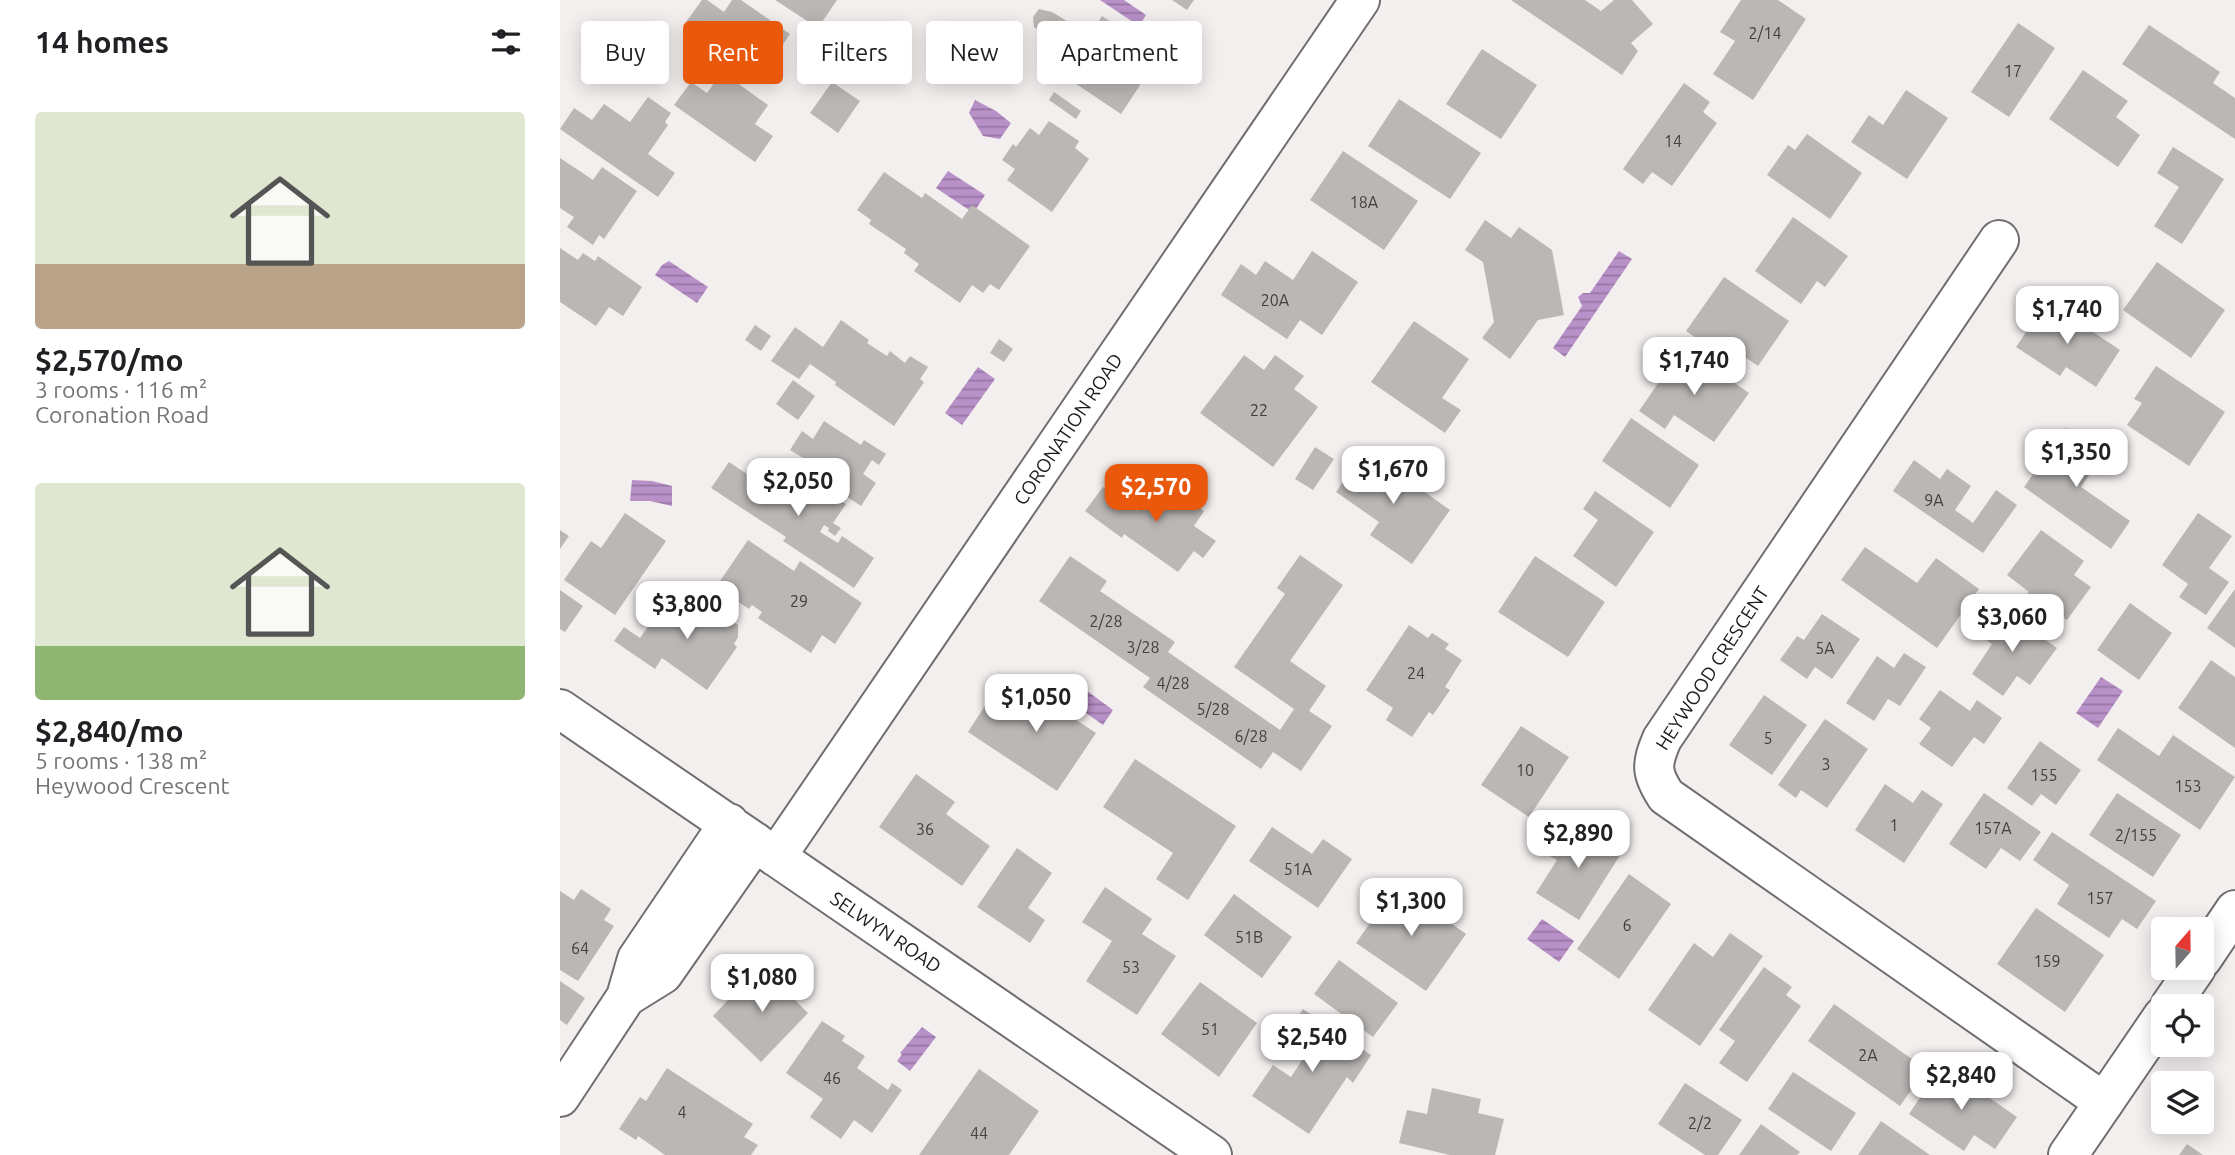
<!DOCTYPE html>
<meta charset="utf-8">
<style>
:root{--surface:#fff;--page:#f6f6f6;--text:#202124;--muted:#757577;--accent:#ea580c}
body{margin:0;font-family:Ubuntu,sans-serif;background:var(--page);color:var(--text);height:100vh;display:flex;flex-direction:column;font-size:26px;white-space:nowrap}
*{box-sizing:border-box;margin:0}
p{font-size:23px;color:var(--muted)}
.icon{flex:none;width:38px;height:38px;fill:none;stroke:currentColor;stroke-width:2;stroke-linecap:round;stroke-linejoin:round}
.map{position:relative;flex:1;overflow:hidden}
.panel{display:flex;flex-direction:column;background:var(--surface);width:560px}
.panel>*{flex:none}
.hud{position:absolute;left:21px;top:21px;width:665px;height:63px;display:flex;gap:14px}
.needle{width:46px;rotate:20deg}
.buttons{position:absolute;left:1591px;top:917px;display:grid;gap:14px}
.buttons a{display:grid;place-items:center;width:63px;height:63px;border-radius:7px;background:var(--surface);box-shadow:0 4px 18px #0003;font-size:35px}
.price{position:absolute;translate:-50% -60px;padding:0 16px;border-radius:14px;background:#fff;color:#222;font-size:23px;line-height:46px;filter:drop-shadow(0 2px 4px #0008)}
.price::after{content:'';position:absolute;left:50%;top:42px;width:21px;height:16px;margin-left:-10px;background:inherit;clip-path:polygon(0 0,100% 0,50% 100%)}
.price.on{background:var(--accent);color:#fff}
ul{padding:0;list-style:none}
li{display:grid;align-content:center;gap:14px;height:371px;padding:0 35px}
li span{display:grid;place-items:center;height:217px;border-radius:7px;color:#555}
li>.icon{margin-inline-start:auto}
span .icon{width:126px;height:126px;fill:#fffc;stroke-width:1}
li b{font-size:30px}
h2{display:flex;justify-content:space-between;align-items:center;height:84px;padding:0 35px;font-size:30px}
.tag{padding:0 24px;border-radius:7px;background:var(--surface);box-shadow:0 4px 18px #0003;font-size:24px;line-height:63px}
.tag.on{background:var(--accent);color:#fff}
main{display:flex;flex:1;min-height:0}
.map>svg:first-child{display:block}
.water{fill:url(#water-rules)}
.building{fill:#bab7b5}
.lines{fill:none;stroke-linecap:round;stroke-linejoin:round}
.minor-casing{stroke:#726e6e;stroke-width:42}
.major-casing{stroke:#726e6e;stroke-width:42}
.minor{stroke:#fff;stroke-width:38}
.major{stroke:#fff;stroke-width:38}
.labels{text-anchor:middle;stroke-width:5;stroke-linejoin:round;paint-order:stroke}
.number-label{font-size:16px;fill:#434040}
.street-label{font-size:19px;fill:#1b1919;stroke:#fffefe}
</style>
<main>
<section class="panel">
<h2>14 homes<svg class="icon" aria-label="filters" viewBox="0 0 24 24"><path d="M4 7h16M4 17h16"/><circle cx="9" cy="7" r="2"/><circle cx="15" cy="17" r="2"/></svg></h2>
<ul>
<li><span style="background:linear-gradient(#dfe7d0 70%,#b9a48a 0)"><svg class="icon" aria-label="home" viewBox="0 0 24 24"><path d="M3 11l9-7 9 7M6 9v11h12V9"/></svg></span><div><b>$2,570/mo</b><p>3 rooms · 116 m²</p><p>Coronation Road</p></div></li>
<li><span style="background:linear-gradient(#dfe7d0 75%,#8fb573 0)"><svg class="icon" aria-label="home" viewBox="0 0 24 24"><path d="M3 11l9-7 9 7M6 9v11h12V9"/></svg></span><div><b>$2,840/mo</b><p>5 rooms · 138 m²</p><p>Heywood Crescent</p></div></li>
</ul>
</section>
<div class="map">
<svg width="1675" height="1155" viewBox="0 0 1675 1155">
<defs>
<pattern id="water-rules" width="6" height="5" patternUnits="userSpaceOnUse" patternTransform="scale(1.75)"><rect width="6" height="5" fill="#b991c9"/><path d="M0 2.5h6" fill="none" stroke="#9676a2"/></pattern>
</defs>
<rect width="100%" height="100%" fill="#f4efef"/>
<!-- water -->
<path class="water" d="M540,0H564L586,15L579,26Z
M415,100L436,111L451,123L440,139L423,136L409,113Z
M388,171L425,195L416,209L409,210L376,188Z
M1059,251L1072,259L1005,357L993,348L1022,306L1018,297L1023,293H1030Z
M109,261L148,287L137,303L95,275L102,265Z
M418,367L435,379L402,425L385,413Z
M72,480L92,481L112,486V506L90,501H70Z
M1541,677L1563,691L1538,728L1516,713Z
M523,688L553,710L543,725L512,703Z
M982,919L1014,941L999,962L967,939Z
M362,1027L376,1037L350,1071L337,1061L342,1054L340,1053Z"/>
<!-- building -->
<path class="building" d="M142,0H147L164,12L172,0H181L230,34L202,75L126,22Z
M215,0H277L258,28Z
M612,0H634L627,10Z
M951,0H1025L1041,11L1054,0H1072L1093,24L1071,43L1078,51L1062,75Z
M1181,0H1218L1246,19L1193,100L1153,74L1175,41L1160,32Z
M479,9L492,12L530,35L542,16L595,51L587,63L592,67L561,114L488,65L499,47L477,33L479,31L474,27L473,17Z
M306,21L317,28L308,43L297,37Z
M1458,23L1495,48L1449,117L1411,92Z
M1589,25L1660,72L1653,83L1675,98V139L1562,64Z
M922,49L977,85L941,139L886,104Z
M1523,70L1568,101L1556,117L1580,135L1558,167L1489,119Z
M162,72L208,105L195,124L213,136L195,162L114,105L131,82L147,93Z
M272,82L300,101L278,133L250,113Z
M1124,83L1150,102L1143,112L1157,123L1112,186L1092,172L1083,184L1063,169Z
M1346,90L1388,118L1347,179L1291,142L1309,115L1323,125Z
M494,92L521,111L516,119L489,100Z
M88,97L111,113L105,122L108,125L88,154L115,173L98,197L0,129L14,108L32,120L44,104L70,122Z
M839,99L921,153L890,199L808,146Z
M489,121L519,141L515,148L529,159L492,212L447,180L455,169L442,160L453,144L456,147L470,128L479,135Z
M1247,134L1302,173L1270,219L1207,175L1228,145L1235,150Z
M1613,147L1664,179L1622,244L1594,226L1619,187L1597,173Z
M783,151L858,201L824,250L750,200Z
M0,158L33,180L42,167L77,191L44,239L39,235L33,245L7,227L14,217L0,208Z
M324,172L362,198L365,193L402,219L412,205L470,246L439,290L430,284L423,293L412,285L400,303L354,271L359,264L344,253L346,249L309,224L311,220L297,210Z
M1233,217L1288,256L1265,287L1257,281L1241,304L1195,271Z
M925,220L951,238L959,227L992,250L1004,315L978,320L950,359L922,338L934,322L923,262L905,250Z
M0,248L18,260L23,253L35,261L38,256L82,287L63,316L49,307L36,326L0,302Z
M752,251L798,282L762,335L740,320L727,339L661,295L681,264L696,275L705,261L733,280Z
M1597,262L1665,310L1631,358L1563,310Z
M1164,277L1229,321L1198,366L1157,338L1151,348L1126,331Z
M1487,301L1560,350L1536,387L1506,367L1500,376L1456,347Z
M281,320L309,340L307,343L327,356L330,351L345,363L350,356L368,367L360,379L364,382L334,426L275,385L276,382L250,364L239,379L211,361L235,327L263,347Z
M854,321L909,359L882,398L901,410L885,433L811,382Z
M195,325L211,336L201,351L185,340Z
M439,339L453,349L444,362L430,353Z
M1123,347L1189,393L1154,442L1114,415L1105,429L1079,411Z
M684,355L704,370L715,355L744,376L734,389L758,407L713,467L640,413Z
M1596,366L1665,412L1629,466L1567,425L1582,403L1574,399Z
M233,380L255,396L238,420L216,404Z
M1071,418L1139,465L1110,508L1042,461Z
M264,421L301,445L304,440L326,454L319,465L312,460L303,474L316,483L301,506L248,471L253,464L230,450L242,431L253,439Z
M1506,428L1543,455L1521,487L1570,521L1551,549L1464,487Z
M755,447L774,459L753,490L735,479Z
M805,450L890,510L852,564L810,535L819,522L776,492Z
M1354,460L1380,479L1387,469L1411,486L1395,510L1413,523L1436,490L1457,505L1423,553L1333,491Z
M169,462L187,474L190,470L210,483L212,480L226,489L238,472L286,504L273,523L281,528L275,536L268,531L269,528L264,525L260,532L278,543L282,536L314,558L294,588L223,541L226,537L151,488Z
M600,480L644,511L634,526L656,541L643,558L634,551L618,572L564,534L562,538L525,511L543,487L577,511Z
M1035,491L1094,532L1056,587L1013,556L1038,520L1023,509Z
M65,513L106,541L55,615L4,580L31,541L41,548Z
M1638,513L1672,536L1649,568L1669,582L1646,615L1619,597L1628,584L1602,565Z
M0,530L9,536L0,549Z
M1481,530L1524,561L1514,575L1531,587L1507,620L1494,611L1488,620L1462,601L1469,592L1447,575Z
M188,540L234,571L240,561L302,603L275,644L262,635L251,653L198,618L202,612L192,605L189,609L156,587Z
M1305,547L1357,583L1376,558L1419,589L1377,648L1281,580Z
M740,555L783,585L730,661L766,686L749,711L772,726L741,771L713,752L701,769L583,687L590,678L479,601L510,556L547,581L540,591L615,642L608,652L720,730L734,709L674,667L725,594L717,588Z
M975,556L1045,602L1008,657L938,612Z
M1675,589V648L1647,628Z
M0,590L23,606L5,632L0,629Z
M130,594L178,625V637L174,644L177,647L147,690L102,658L95,669L54,641L64,627L80,638L98,612L111,622L115,615V606L122,597Z
M1570,603L1612,633L1579,680L1537,650Z
M1441,609L1497,648L1470,685L1457,676L1443,696L1412,674L1432,644L1421,636Z
M1262,614L1300,639L1272,679L1255,667L1247,679L1220,660L1237,636L1244,640Z
M849,625L868,638L872,633L889,644L885,649L902,660L885,687L890,690L873,715L869,712L852,737L826,720L833,708L806,690Z
M1344,653L1366,667L1340,706L1328,699L1314,721L1286,703L1317,656L1334,668Z
M1651,660L1675,677V748L1618,708Z
M479,675L508,694L498,708L536,733L497,791L408,732L428,701L452,716Z
M1380,690L1410,711L1417,700L1442,718L1424,744L1414,737L1392,767L1359,744L1371,728L1359,719Z
M1204,695L1247,725L1212,775L1169,745Z
M1265,719L1308,749L1267,808L1241,790L1236,798L1218,785Z
M961,726L1009,757L969,817L921,785Z
M1558,728L1599,756L1613,735L1675,777L1640,830L1537,760Z
M1480,741L1521,770L1496,805L1481,794L1472,806L1447,788Z
M575,759L676,826L628,900L596,879L613,853L543,807Z
M356,774L395,802L386,814L430,846L402,886L319,827Z
M1325,784L1353,803L1362,790L1383,804L1344,863L1295,830Z
M1424,793L1481,832L1460,861L1441,848L1426,869L1389,844Z
M1557,793L1621,835L1593,877L1529,835Z
M1011,820L1062,852L1019,920L976,893L997,860L988,855Z
M712,827L752,854L763,839L792,859L758,908L689,861Z
M1492,832L1596,901L1577,929L1562,919L1549,938L1497,904L1509,885L1473,860Z
M457,848L492,873L468,908L485,920L470,943L417,907Z
M1069,874L1111,904L1059,979L1017,949Z
M837,885L906,934L866,991L796,943Z
M545,887L592,919L582,934L616,956L577,1015L526,981L552,941L522,922Z
M21,889L51,909L44,920L54,926L18,981L0,970V891L14,900Z
M674,894L732,937L702,978L644,935Z
M1476,908L1544,955L1505,1012L1437,964Z
M1170,933L1203,956L1140,1046L1088,1010L1134,943L1153,957Z
M779,960L838,1003L813,1037L754,994Z
M1204,967L1232,987L1226,995L1241,1006L1187,1082L1159,1063L1175,1041L1159,1030Z
M218,968L238,987L230,995L248,1013L201,1062L153,1016L188,979L198,989Z
M0,981L25,998L7,1025L0,1020Z
M640,982L697,1023L659,1077L601,1034Z
M1274,1004L1366,1069L1340,1106L1248,1041Z
M743,1009L811,1055L793,1083L787,1077L749,1134L692,1096L713,1065L731,1077L750,1048L727,1033Z
M262,1021L285,1036L282,1041L305,1056L297,1068L328,1090L332,1083L342,1090L312,1133L294,1120L281,1139L250,1117L263,1099L226,1073Z
M1382,1065L1457,1117L1435,1149L1414,1135L1404,1151L1349,1114Z
M107,1068L193,1124L184,1137L198,1145L191,1155H105L78,1136L76,1140L59,1129L80,1097L86,1101Z
M419,1069L479,1111L449,1155H359Z
M1233,1072L1296,1113L1271,1151L1208,1109Z
M1125,1083L1182,1120L1158,1155H1145L1098,1124Z
M872,1088L921,1099L918,1113L944,1119L935,1155H890L839,1143L847,1110L867,1114Z
M1321,1121L1370,1155H1298Z
M1201,1124L1240,1152L1237,1155H1179Z
M1627,1144L1643,1155H1619Z"/>
<g class="lines">
<!-- minor casing -->
<g class="minor-casing">
<path id="minor" d="M1439,240L1102,739C1091,765 1091,773 1106,796L1544,1102
M0,709L652,1155
M216,857L800,0
M66,997L103,974L195,842
M0,1097L66,997L77,959L169,823"/>
</g>
<!-- major casing -->
<g class="major-casing">
<path id="major" d="M1642,959L1675,910
M1610,1006L1636,968
M1508,1155L1603,1016"/>
</g>
<!-- minor -->
<use href="#minor" class="minor"/>
<!-- major -->
<use href="#major" class="major"/>
</g>
<g class="labels">
<!-- number labels -->
<g class="number-label">
<text x="1205" y="39">2/14</text>
<text x="1453" y="77">17</text>
<text x="1113" y="147">14</text>
<text x="804" y="208">18A</text>
<text x="715" y="306">20A</text>
<text x="699" y="416">22</text>
<text x="1374" y="506">9A</text>
<text x="239" y="607">29</text>
<text x="546" y="627">2/28</text>
<text x="583" y="653">3/28</text>
<text x="1265" y="654">5A</text>
<text x="856" y="679">24</text>
<text x="613" y="689">4/28</text>
<text x="653" y="715">5/28</text>
<text x="691" y="742">6/28</text>
<text x="1208" y="744">5</text>
<text x="1266" y="770">3</text>
<text x="965" y="776">10</text>
<text x="1484" y="781">155</text>
<text x="1628" y="792">153</text>
<text x="1334" y="831">1</text>
<text x="1433" y="834">157A</text>
<text x="365" y="835">36</text>
<text x="1576" y="841">2/155</text>
<text x="738" y="875">51A</text>
<text x="1540" y="904">157</text>
<text x="1067" y="931">6</text>
<text x="689" y="943">51B</text>
<text x="20" y="954">64</text>
<text x="1487" y="967">159</text>
<text x="571" y="973">53</text>
<text x="650" y="1035">51</text>
<text x="1308" y="1061">2A</text>
<text x="272" y="1084">46</text>
<text x="122" y="1118">4</text>
<text x="1140" y="1129">2/2</text>
<text x="419" y="1139">44</text>
</g>
<!-- street labels -->
<g class="street-label">
<text transform="translate(508 429) rotate(-56)" y="7">CORONATION ROAD</text>
<text transform="translate(1152 668) rotate(-57)" y="7">HEYWOOD CRESCENT</text>
<text transform="translate(326 932) rotate(34)" y="7">SELWYN ROAD</text>
</g>
</g>
</svg>
<div class="buttons">
<a><svg class="needle" viewBox="-14 -14 28 28"><path d="M0-13l5 13h-10z" fill="#e53935"/><path d="M0 13l5-13h-10z" fill="#757577"/></svg></a>
<a><svg class="icon" aria-label="locate" viewBox="0 0 24 24"><circle cx="12" cy="12" r="6"/><path d="M12 2v4M12 18v4M2 12h4M18 12h4"/></svg></a>
<a><svg class="icon" aria-label="layers" viewBox="0 0 24 24"><path d="M12 4l9 5-9 5-9-5zM3 14l9 5 9-5"/></svg></a>
</div>
<b class="price" style="left:1507px;top:346px">$1,740</b>
<b class="price" style="left:1134px;top:397px">$1,740</b>
<b class="price" style="left:1516px;top:489px">$1,350</b>
<b class="price" style="left:833px;top:506px">$1,670</b>
<b class="price" style="left:238px;top:518px">$2,050</b>
<b class="price on" style="left:596px;top:524px">$2,570</b>
<b class="price" style="left:127px;top:641px">$3,800</b>
<b class="price" style="left:1452px;top:654px">$3,060</b>
<b class="price" style="left:476px;top:734px">$1,050</b>
<b class="price" style="left:1018px;top:870px">$2,890</b>
<b class="price" style="left:851px;top:938px">$1,300</b>
<b class="price" style="left:202px;top:1014px">$1,080</b>
<b class="price" style="left:752px;top:1074px">$2,540</b>
<b class="price" style="left:1401px;top:1112px">$2,840</b>
<div class="hud">
<a class="tag">Buy</a>
<a class="tag on">Rent</a>
<a class="tag">Filters</a>
<a class="tag">New</a>
<a class="tag">Apartment</a>
</div>
</div>
</main>
